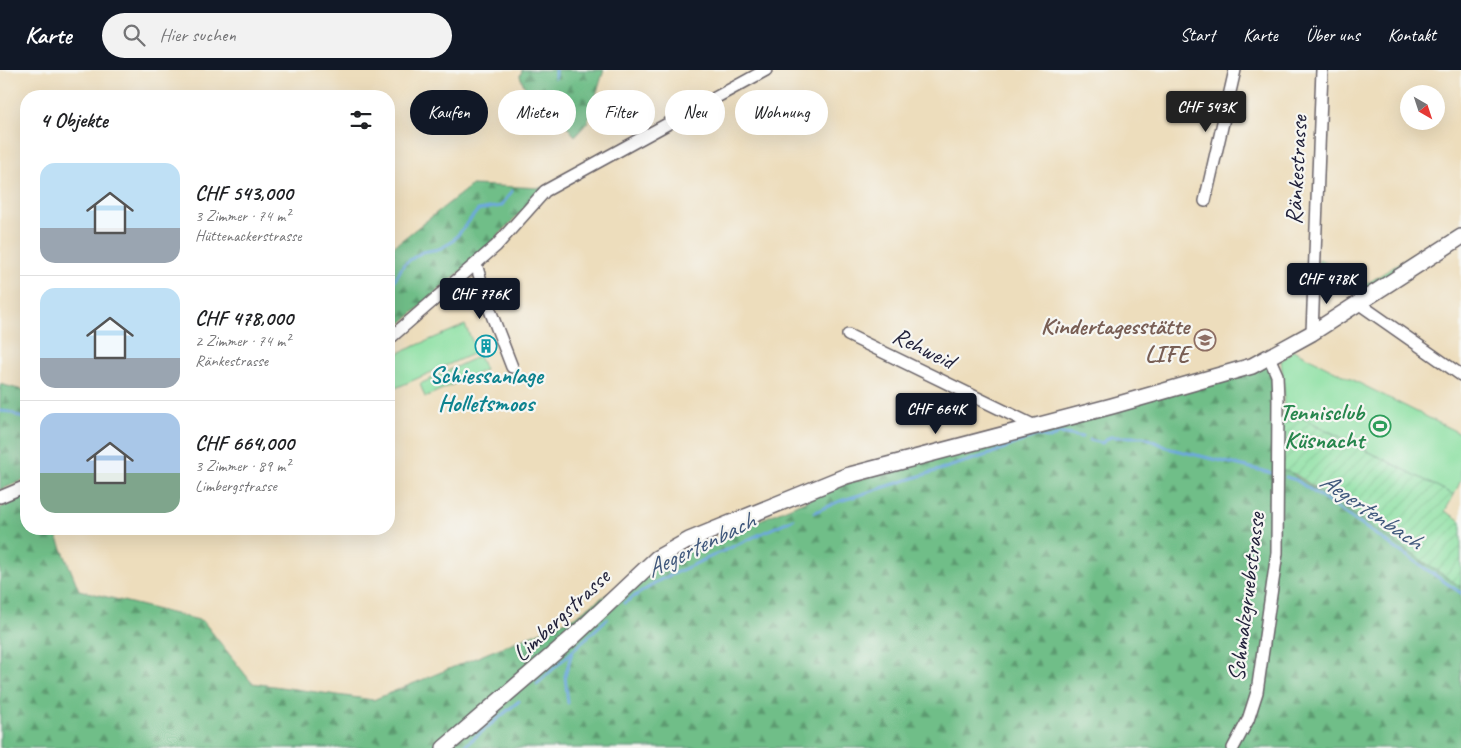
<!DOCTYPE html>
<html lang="de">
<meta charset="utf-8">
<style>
:root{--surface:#fff;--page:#f2f2f2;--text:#202124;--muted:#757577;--line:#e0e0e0;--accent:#111827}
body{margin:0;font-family:Caveat,sans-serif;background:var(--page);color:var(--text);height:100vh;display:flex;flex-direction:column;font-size:19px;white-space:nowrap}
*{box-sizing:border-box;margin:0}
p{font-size:16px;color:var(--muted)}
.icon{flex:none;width:28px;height:28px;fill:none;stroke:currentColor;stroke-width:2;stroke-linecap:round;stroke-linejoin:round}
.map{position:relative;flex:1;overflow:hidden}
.drawer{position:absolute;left:20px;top:20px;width:375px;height:445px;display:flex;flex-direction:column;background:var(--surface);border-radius:20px;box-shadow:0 5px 20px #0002}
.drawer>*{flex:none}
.guide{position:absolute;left:410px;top:20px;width:475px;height:45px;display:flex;gap:10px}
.needle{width:32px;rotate:141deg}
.buttons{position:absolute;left:1400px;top:15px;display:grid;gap:10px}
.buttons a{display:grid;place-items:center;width:45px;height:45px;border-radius:50%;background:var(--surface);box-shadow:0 5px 20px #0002;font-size:25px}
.price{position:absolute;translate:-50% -42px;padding:0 11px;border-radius:5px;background:var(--accent);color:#fff;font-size:16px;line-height:32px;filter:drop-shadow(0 1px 2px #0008)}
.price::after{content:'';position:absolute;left:50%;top:30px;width:15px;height:11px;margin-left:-8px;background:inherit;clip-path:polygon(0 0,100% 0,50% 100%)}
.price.current{background:#222;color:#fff}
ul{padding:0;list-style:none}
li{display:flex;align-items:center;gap:15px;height:125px;padding:0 20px}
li+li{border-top:1px solid var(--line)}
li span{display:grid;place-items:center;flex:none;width:140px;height:100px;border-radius:15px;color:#555}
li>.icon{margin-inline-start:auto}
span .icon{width:60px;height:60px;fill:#fffc;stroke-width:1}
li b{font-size:21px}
h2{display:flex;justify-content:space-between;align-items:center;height:60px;padding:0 20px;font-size:21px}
.pill{padding:0 18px;border-radius:22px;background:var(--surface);box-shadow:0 5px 20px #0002;font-size:18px;line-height:45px}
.pill.current{background:var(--accent);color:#fff}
header{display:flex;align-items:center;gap:30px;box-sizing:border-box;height:70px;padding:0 25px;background:var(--accent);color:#fff}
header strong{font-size:24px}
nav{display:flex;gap:28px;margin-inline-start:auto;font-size:18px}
.search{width:350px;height:45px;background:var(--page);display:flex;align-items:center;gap:12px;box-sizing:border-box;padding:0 18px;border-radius:28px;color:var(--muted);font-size:19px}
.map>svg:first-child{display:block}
.green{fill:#8be0a2;stroke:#56816e}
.forest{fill:url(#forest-firs);stroke:#497062}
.garden{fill:url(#garden-furrows);stroke:#56816e}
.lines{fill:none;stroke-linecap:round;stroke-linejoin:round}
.stream{stroke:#6da8dd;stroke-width:3}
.minor-casing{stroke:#696368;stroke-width:14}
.tertiary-casing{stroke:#696368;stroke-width:18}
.minor{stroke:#fff;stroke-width:11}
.tertiary{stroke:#fff;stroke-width:15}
.labels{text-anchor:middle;stroke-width:4.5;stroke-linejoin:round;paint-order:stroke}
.street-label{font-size:24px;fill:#22223b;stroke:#f6f6f2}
.education-label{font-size:24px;font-weight:bold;fill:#785e54;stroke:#f6f6f2;text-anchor:end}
.culture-label{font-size:24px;font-weight:bold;fill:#0d838f;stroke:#f6f6f2}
.leisure-label{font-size:24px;font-weight:bold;fill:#27864d;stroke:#f6f6f2;text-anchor:end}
.water-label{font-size:25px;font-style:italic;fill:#40587c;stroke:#f6f6f2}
</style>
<header>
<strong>Karte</strong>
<div class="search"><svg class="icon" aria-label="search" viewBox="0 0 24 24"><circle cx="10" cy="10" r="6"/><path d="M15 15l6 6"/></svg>Hier suchen</div>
<nav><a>Start</a><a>Karte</a><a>Über uns</a><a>Kontakt</a></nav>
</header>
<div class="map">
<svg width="1461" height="678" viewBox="0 0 1461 678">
<defs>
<pattern id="forest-firs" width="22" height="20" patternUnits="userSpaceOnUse" patternTransform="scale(1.25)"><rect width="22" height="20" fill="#70be88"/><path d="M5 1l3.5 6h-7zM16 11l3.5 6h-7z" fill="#5c9a70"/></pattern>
<pattern id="garden-furrows" width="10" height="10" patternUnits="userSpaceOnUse" patternTransform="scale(1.25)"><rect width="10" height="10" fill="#8be0a2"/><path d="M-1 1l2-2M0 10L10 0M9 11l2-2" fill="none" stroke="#78c08c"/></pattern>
</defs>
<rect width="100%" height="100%" fill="#f6f6f2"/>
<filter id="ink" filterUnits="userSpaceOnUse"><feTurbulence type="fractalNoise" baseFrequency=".02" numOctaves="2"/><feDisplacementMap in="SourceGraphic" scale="10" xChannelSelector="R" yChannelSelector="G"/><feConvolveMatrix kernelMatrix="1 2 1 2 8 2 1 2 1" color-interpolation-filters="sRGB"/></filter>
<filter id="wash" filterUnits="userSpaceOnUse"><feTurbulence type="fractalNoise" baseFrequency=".0096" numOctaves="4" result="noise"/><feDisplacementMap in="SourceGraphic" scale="20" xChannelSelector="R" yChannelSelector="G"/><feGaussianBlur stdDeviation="1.12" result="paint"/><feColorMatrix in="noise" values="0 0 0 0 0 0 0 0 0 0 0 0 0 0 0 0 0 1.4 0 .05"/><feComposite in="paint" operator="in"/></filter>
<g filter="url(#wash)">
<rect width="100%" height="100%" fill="#edddbc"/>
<!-- green -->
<path class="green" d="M1461,155V161L1369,221C1345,223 1337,213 1319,200V189L1358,214L1368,213Z
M465,255L477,282L389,321V287Z
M1293,280L1461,364V410L1454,425L1301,347L1282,355L1284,321L1281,291Z
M479,286L485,300L425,327L420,314Z"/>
<!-- forest -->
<path class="forest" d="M522,0H604L587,53L575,66L554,41L532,34L520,6Z
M472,115L543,118L488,177L389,264V180Z
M1269,287L1285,399L1461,517V678H0V438L26,425V459H54L79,520L203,551L252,613L373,630L573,548L640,501L845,414Z
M0,314L26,321V409L0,420Z"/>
<!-- garden -->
<path class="garden" d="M1300,347L1454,425L1445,441L1461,451V517L1295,404L1279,399L1278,356Z"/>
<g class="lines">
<!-- stream -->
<path class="stream" d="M555,8V0
M389,220L404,194L422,182L439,179L452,172L478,140L501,136L512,121
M0,341L10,342L26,350
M1090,370L1102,373L1110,367H1144L1171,379L1272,403
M1286,407L1296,410L1461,523
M815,442L840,431L990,384L1037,365L1050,369L1059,363L1082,367
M624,533L660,510L793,449
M537,614L607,549
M568,633L565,606L572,582
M462,678L519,631"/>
</g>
</g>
<g filter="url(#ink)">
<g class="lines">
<!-- minor casing -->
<g class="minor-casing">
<path id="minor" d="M1205,131L1235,0
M476,194L488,235L512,297
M1358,233L1461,305
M1312,263L1322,0
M848,265L1035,356
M389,269L496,176L545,121L766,0
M0,427L26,416
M1233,678L1248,650L1257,622L1277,483L1278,330L1277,305L1269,287"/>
</g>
<!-- tertiary casing -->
<g class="tertiary-casing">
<path id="tertiary" d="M444,678L572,568L657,488L689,470L846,406L1112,336L1252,296L1312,263L1461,167"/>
</g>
<!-- minor -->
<use href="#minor" class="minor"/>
<!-- tertiary -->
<use href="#tertiary" class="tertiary"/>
</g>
</g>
<!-- icons -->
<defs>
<g id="school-ring" transform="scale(1.125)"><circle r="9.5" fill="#f6f6f2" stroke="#8d6e63" stroke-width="1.5"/><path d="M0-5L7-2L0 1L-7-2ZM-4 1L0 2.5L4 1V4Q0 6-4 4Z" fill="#8d6e63"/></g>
<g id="building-ring" transform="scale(1.125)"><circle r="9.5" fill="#f6f6f2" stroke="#0f9aa8" stroke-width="1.5"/><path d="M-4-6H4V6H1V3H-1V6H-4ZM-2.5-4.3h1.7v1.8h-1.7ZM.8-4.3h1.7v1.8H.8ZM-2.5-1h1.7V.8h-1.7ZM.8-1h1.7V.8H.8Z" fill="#0f9aa8"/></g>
<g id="stadium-ring" transform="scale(1.125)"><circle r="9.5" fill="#f6f6f2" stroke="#2e9e5b" stroke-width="1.5"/><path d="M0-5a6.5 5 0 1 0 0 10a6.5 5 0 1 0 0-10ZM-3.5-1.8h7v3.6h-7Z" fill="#2e9e5b"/></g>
</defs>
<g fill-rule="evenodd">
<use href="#school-ring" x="1205" y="270"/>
<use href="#building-ring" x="486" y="276"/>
<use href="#stadium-ring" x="1380" y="356"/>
</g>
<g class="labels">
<!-- street labels -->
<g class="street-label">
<text transform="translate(1296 100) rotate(-87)" y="8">Ränkestrasse</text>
<text transform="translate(924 278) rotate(26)" y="8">Rehweid</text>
<text transform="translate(1246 527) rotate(-83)" y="8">Schmalzgruebstrasse</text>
<text transform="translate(561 545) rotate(-43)" y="8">Limbergstrasse</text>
</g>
<!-- education labels -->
<g class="education-label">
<text x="1189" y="264">Kindertagesstätte<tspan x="1189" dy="28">LIFE</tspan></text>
</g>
<!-- culture labels -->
<g class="culture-label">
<text x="486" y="313">Schiessanlage<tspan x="486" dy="28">Holletsmoos</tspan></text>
</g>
<!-- leisure labels -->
<g class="leisure-label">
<text x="1364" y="350">Tennisclub<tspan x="1364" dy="28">Küsnacht</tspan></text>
</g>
<!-- water labels -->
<g class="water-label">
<text transform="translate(1372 440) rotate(34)" y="9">Aegertenbach</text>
<text transform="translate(700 474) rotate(-26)" y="9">Aegertenbach</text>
</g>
</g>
</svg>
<div class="buttons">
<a><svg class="needle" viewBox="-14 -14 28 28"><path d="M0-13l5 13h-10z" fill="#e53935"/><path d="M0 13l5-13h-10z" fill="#757577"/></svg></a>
</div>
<b class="price current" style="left:1206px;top:63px">CHF 543K</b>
<b class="price" style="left:1327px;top:235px">CHF 478K</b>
<b class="price" style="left:480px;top:250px">CHF 776K</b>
<b class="price" style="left:936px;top:365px">CHF 664K</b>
<div class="guide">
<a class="pill current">Kaufen</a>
<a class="pill">Mieten</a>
<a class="pill">Filter</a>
<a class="pill">Neu</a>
<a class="pill">Wohnung</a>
</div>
<section class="drawer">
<h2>4 Objekte<svg class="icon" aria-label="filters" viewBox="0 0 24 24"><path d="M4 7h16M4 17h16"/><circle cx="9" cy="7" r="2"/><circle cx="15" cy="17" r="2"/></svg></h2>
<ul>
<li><span style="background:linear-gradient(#bfe0f5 65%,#9aa5b1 0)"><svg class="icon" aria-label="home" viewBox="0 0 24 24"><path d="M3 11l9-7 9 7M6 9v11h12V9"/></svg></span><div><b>CHF 543,000</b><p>3 Zimmer · 74 m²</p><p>Hüttenackerstrasse</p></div></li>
<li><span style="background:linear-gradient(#bfe0f5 70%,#9aa5b1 0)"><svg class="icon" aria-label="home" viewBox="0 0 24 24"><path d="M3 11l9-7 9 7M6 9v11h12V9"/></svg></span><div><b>CHF 478,000</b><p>2 Zimmer · 74 m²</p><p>Ränkestrasse</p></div></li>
<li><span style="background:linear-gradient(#a9c7e8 60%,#7fa58c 0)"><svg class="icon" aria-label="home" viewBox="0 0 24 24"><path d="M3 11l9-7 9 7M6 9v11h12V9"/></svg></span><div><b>CHF 664,000</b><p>3 Zimmer · 89 m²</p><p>Limbergstrasse</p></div></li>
</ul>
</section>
</div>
